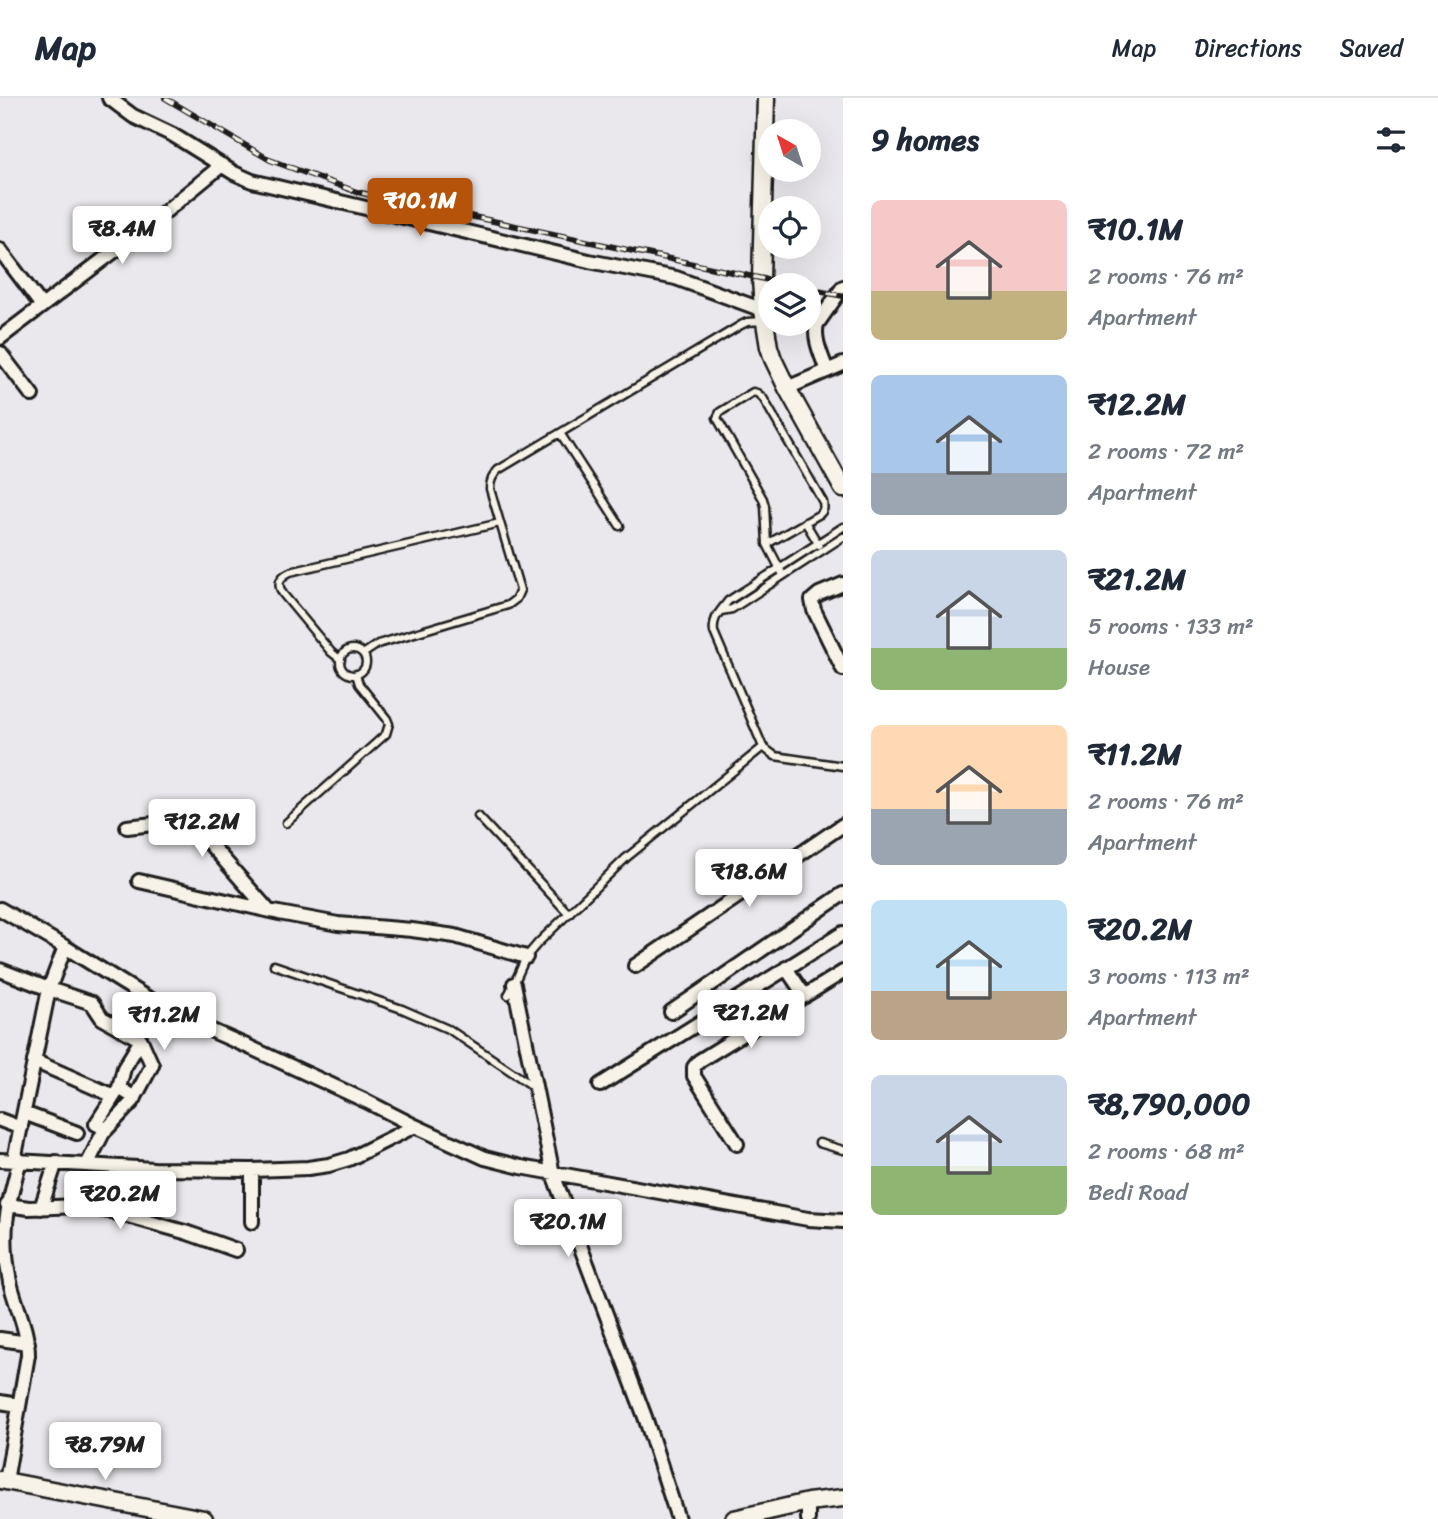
<!DOCTYPE html>
<meta charset="utf-8">
<style>
:root{--surface:#fff;--page:#f6f6f7;--text:#1f2937;--muted:#747a83;--line:#e0e1e3;--accent:#b45309}
body{margin:0;font-family:Sriracha,sans-serif;background:var(--page);color:var(--text);height:100vh;display:flex;flex-direction:column;font-size:26px;white-space:nowrap}
*{box-sizing:border-box;margin:0}
p{font-size:23px;color:var(--muted)}
.icon{flex:none;width:38px;height:38px;fill:none;stroke:currentColor;stroke-width:2;stroke-linecap:round;stroke-linejoin:round}
.map{position:relative;flex:1;overflow:hidden}
.drawer{display:flex;flex-direction:column;background:var(--surface);width:595px}
.drawer>*{flex:none}
.needle{width:46px;rotate:321deg}
.buttons{position:absolute;left:758px;top:21px;display:grid;gap:14px}
.buttons a{display:grid;place-items:center;width:63px;height:63px;border-radius:50%;background:var(--surface);box-shadow:0 7px 28px #0002;font-size:35px}
.price{position:absolute;translate:-50% -60px;padding:0 16px;border-radius:7px;background:#fff;color:#222;font-size:23px;line-height:46px;filter:drop-shadow(0 2px 4px #0008)}
.price::after{content:'';position:absolute;left:50%;top:42px;width:21px;height:16px;margin-left:-10px;background:inherit;clip-path:polygon(0 0,100% 0,50% 100%)}
.price.current{background:var(--accent);color:#fff}
ul{padding:0;list-style:none}
li{display:flex;align-items:center;gap:21px;height:175px;padding:0 28px}
li span{display:grid;place-items:center;flex:none;width:196px;height:140px;border-radius:10px;color:#555}
li>.icon{margin-inline-start:auto}
span .icon{width:84px;height:84px;fill:#fffc;stroke-width:1}
li b{font-size:30px}
h2{display:flex;justify-content:space-between;align-items:center;height:84px;padding:0 28px;font-size:30px}
header{display:flex;align-items:center;gap:42px;box-sizing:border-box;height:98px;padding:0 35px;background:var(--surface);border-bottom:2px solid var(--line)}
header strong{font-size:33px}
nav{display:flex;gap:38px;margin-inline-start:auto;font-size:24px}
main{display:flex;flex:1;min-height:0}
.map>svg:first-child{display:block}
.lines{fill:none;stroke-linecap:round;stroke-linejoin:round}
.service-casing{stroke:#1c1c1c;stroke-width:11}
.minor-casing{stroke:#1c1c1c;stroke-width:18}
.secondary-casing{stroke:#1c1c1c;stroke-width:21}
.service{stroke:#f7f3e8;stroke-width:6}
.minor{stroke:#f7f3e8;stroke-width:12}
.secondary{stroke:#f7f3e8;stroke-width:16}
.rail-casing{stroke:#1c1c1c;stroke-width:6}
.rail{stroke:#f7f3e8;stroke-width:3.5;stroke-dasharray:10;stroke-linecap:butt}
</style>
<header>
<strong>Map</strong>
<nav><a>Map</a><a>Directions</a><a>Saved</a></nav>
</header>
<main>
<div class="map">
<svg width="843" height="1421" viewBox="0 0 843 1421">
<rect width="100%" height="100%" fill="#eae8ec"/>
<filter id="ink" filterUnits="userSpaceOnUse"><feTurbulence type="fractalNoise" baseFrequency=".0143" numOctaves="2"/><feDisplacementMap in="SourceGraphic" scale="14" xChannelSelector="R" yChannelSelector="G"/><feConvolveMatrix kernelMatrix="1 2 1 2 8 2 1 2 1" color-interpolation-filters="sRGB"/></filter>
<g filter="url(#ink)">
<g class="lines">
<!-- service casing -->
<g class="service-casing">
<path id="service" d="M560,335L620,428
M805,424L819,447
M843,429L728,503C720,514 712,520 714,534L763,649L775,658L843,668
M767,446L820,416C824,412 824,410 823,404L763,300L757,295L753,294L720,314L717,320L763,401L765,408L767,446L783,477
M721,513L732,511L843,439
M340 564a13 13 0 1 1 26 0a13 13 0 1 1-26 0Z
M363,556L378,546L508,507L516,501L520,492L490,391C490,383 492,379 498,372L741,227L747,224L763,223
M341,562L331,554L283,496C276,485 280,479 290,474L500,425
M478,718L569,816
M286,725L386,636L389,626L387,621L359,586L356,576
M274,867L402,911L450,932L534,989
M508,897L514,886L526,859L538,845L626,760L763,649
M819,1045L843,1052"/>
</g>
<!-- minor casing -->
<g class="minor-casing">
<path id="minor" d="M109,0L133,18L173,37L234,75L252,83L589,163L676,180L763,212
M0,152L42,208
M0,240L150,126L222,67
M0,255L32,297
M827,273C822,258 813,241 817,226L843,189
M787,290L843,266
M843,486L819,496L812,502L814,512L843,571
M127,729L189,722L268,812
M139,783L279,815L338,826L412,832L455,838L526,859
M0,811L65,849L49,891L92,905L102,920L141,942L152,967L133,1003L103,1035L87,1067
M65,849L144,898L194,925L249,949L366,1003L415,1028
M635,868L843,727
M786,870L805,898
M0,872L49,891L14,1062
M514,886L553,1076L645,1319L678,1421
M734,903L751,932
M671,914L843,796
M34,963L114,998
M600,987L843,835
M119,990L124,970L141,942
M24,1015L77,1035
M0,1022L21,1030
M106,1031L96,1026L119,990L135,1000
M737,1046L694,978V969L699,963L843,874
M0,1062L154,1071L252,1072L308,1070L329,1067L349,1061L415,1028L485,1060L521,1069L808,1121L843,1123
M252,1072V1124
M7,1107L29,1110L79,1108L114,1114L188,1135L236,1152
M41,1110L56,1064
M0,1241L28,1245
M0,1304L19,1307
M6,1383L28,1257C28,1231 16,1209 10,1184C0,1134 7,1109 20,1062
M808,1404V1421"/>
</g>
<!-- secondary casing -->
<g class="secondary-casing">
<path id="secondary" d="M766,0L761,181L763,212L769,249L773,261L787,290L843,391
M0,1382L204,1421
M734,1421L808,1404L843,1400"/>
</g>
<!-- service -->
<use href="#service" class="service"/>
<!-- minor -->
<use href="#minor" class="minor"/>
<!-- secondary -->
<use href="#secondary" class="secondary"/>
<!-- rail casing -->
<g class="rail-casing">
<path id="rail" d="M165,0L270,62L357,94L792,187
M808,191L843,198"/>
</g>
<!-- rail -->
<use href="#rail" class="rail"/>
</g>
</g>
</svg>
<div class="buttons">
<a><svg class="needle" viewBox="-14 -14 28 28"><path d="M0-13l5 13h-10z" fill="#e53935"/><path d="M0 13l5-13h-10z" fill="#747a83"/></svg></a>
<a><svg class="icon" aria-label="locate" viewBox="0 0 24 24"><circle cx="12" cy="12" r="6"/><path d="M12 2v4M12 18v4M2 12h4M18 12h4"/></svg></a>
<a><svg class="icon" aria-label="layers" viewBox="0 0 24 24"><path d="M12 4l9 5-9 5-9-5zM3 14l9 5 9-5"/></svg></a>
</div>
<b class="price current" style="left:420px;top:140px">₹10.1M</b>
<b class="price" style="left:122px;top:168px">₹8.4M</b>
<b class="price" style="left:202px;top:761px">₹12.2M</b>
<b class="price" style="left:749px;top:811px">₹18.6M</b>
<b class="price" style="left:751px;top:952px">₹21.2M</b>
<b class="price" style="left:164px;top:954px">₹11.2M</b>
<b class="price" style="left:120px;top:1133px">₹20.2M</b>
<b class="price" style="left:568px;top:1161px">₹20.1M</b>
<b class="price" style="left:105px;top:1384px">₹8.79M</b>
</div>
<section class="drawer">
<h2>9 homes<svg class="icon" aria-label="filters" viewBox="0 0 24 24"><path d="M4 7h16M4 17h16"/><circle cx="9" cy="7" r="2"/><circle cx="15" cy="17" r="2"/></svg></h2>
<ul>
<li><span style="background:linear-gradient(#f6c9c9 65%,#c2b280 0)"><svg class="icon" aria-label="home" viewBox="0 0 24 24"><path d="M3 11l9-7 9 7M6 9v11h12V9"/></svg></span><div><b>₹10.1M</b><p>2 rooms · 76 m²</p><p>Apartment</p></div></li>
<li><span style="background:linear-gradient(#a9c7e8 70%,#9aa5b1 0)"><svg class="icon" aria-label="home" viewBox="0 0 24 24"><path d="M3 11l9-7 9 7M6 9v11h12V9"/></svg></span><div><b>₹12.2M</b><p>2 rooms · 72 m²</p><p>Apartment</p></div></li>
<li><span style="background:linear-gradient(#c9d6e8 70%,#8fb573 0)"><svg class="icon" aria-label="home" viewBox="0 0 24 24"><path d="M3 11l9-7 9 7M6 9v11h12V9"/></svg></span><div><b>₹21.2M</b><p>5 rooms · 133 m²</p><p>House</p></div></li>
<li><span style="background:linear-gradient(#ffd9b3 60%,#9aa5b1 0)"><svg class="icon" aria-label="home" viewBox="0 0 24 24"><path d="M3 11l9-7 9 7M6 9v11h12V9"/></svg></span><div><b>₹11.2M</b><p>2 rooms · 76 m²</p><p>Apartment</p></div></li>
<li><span style="background:linear-gradient(#bfe0f5 65%,#b9a48a 0)"><svg class="icon" aria-label="home" viewBox="0 0 24 24"><path d="M3 11l9-7 9 7M6 9v11h12V9"/></svg></span><div><b>₹20.2M</b><p>3 rooms · 113 m²</p><p>Apartment</p></div></li>
<li><span style="background:linear-gradient(#c9d6e8 65%,#8fb573 0)"><svg class="icon" aria-label="home" viewBox="0 0 24 24"><path d="M3 11l9-7 9 7M6 9v11h12V9"/></svg></span><div><b>₹8,790,000</b><p>2 rooms · 68 m²</p><p>Bedi Road</p></div></li>
</ul>
</section>
</main>
